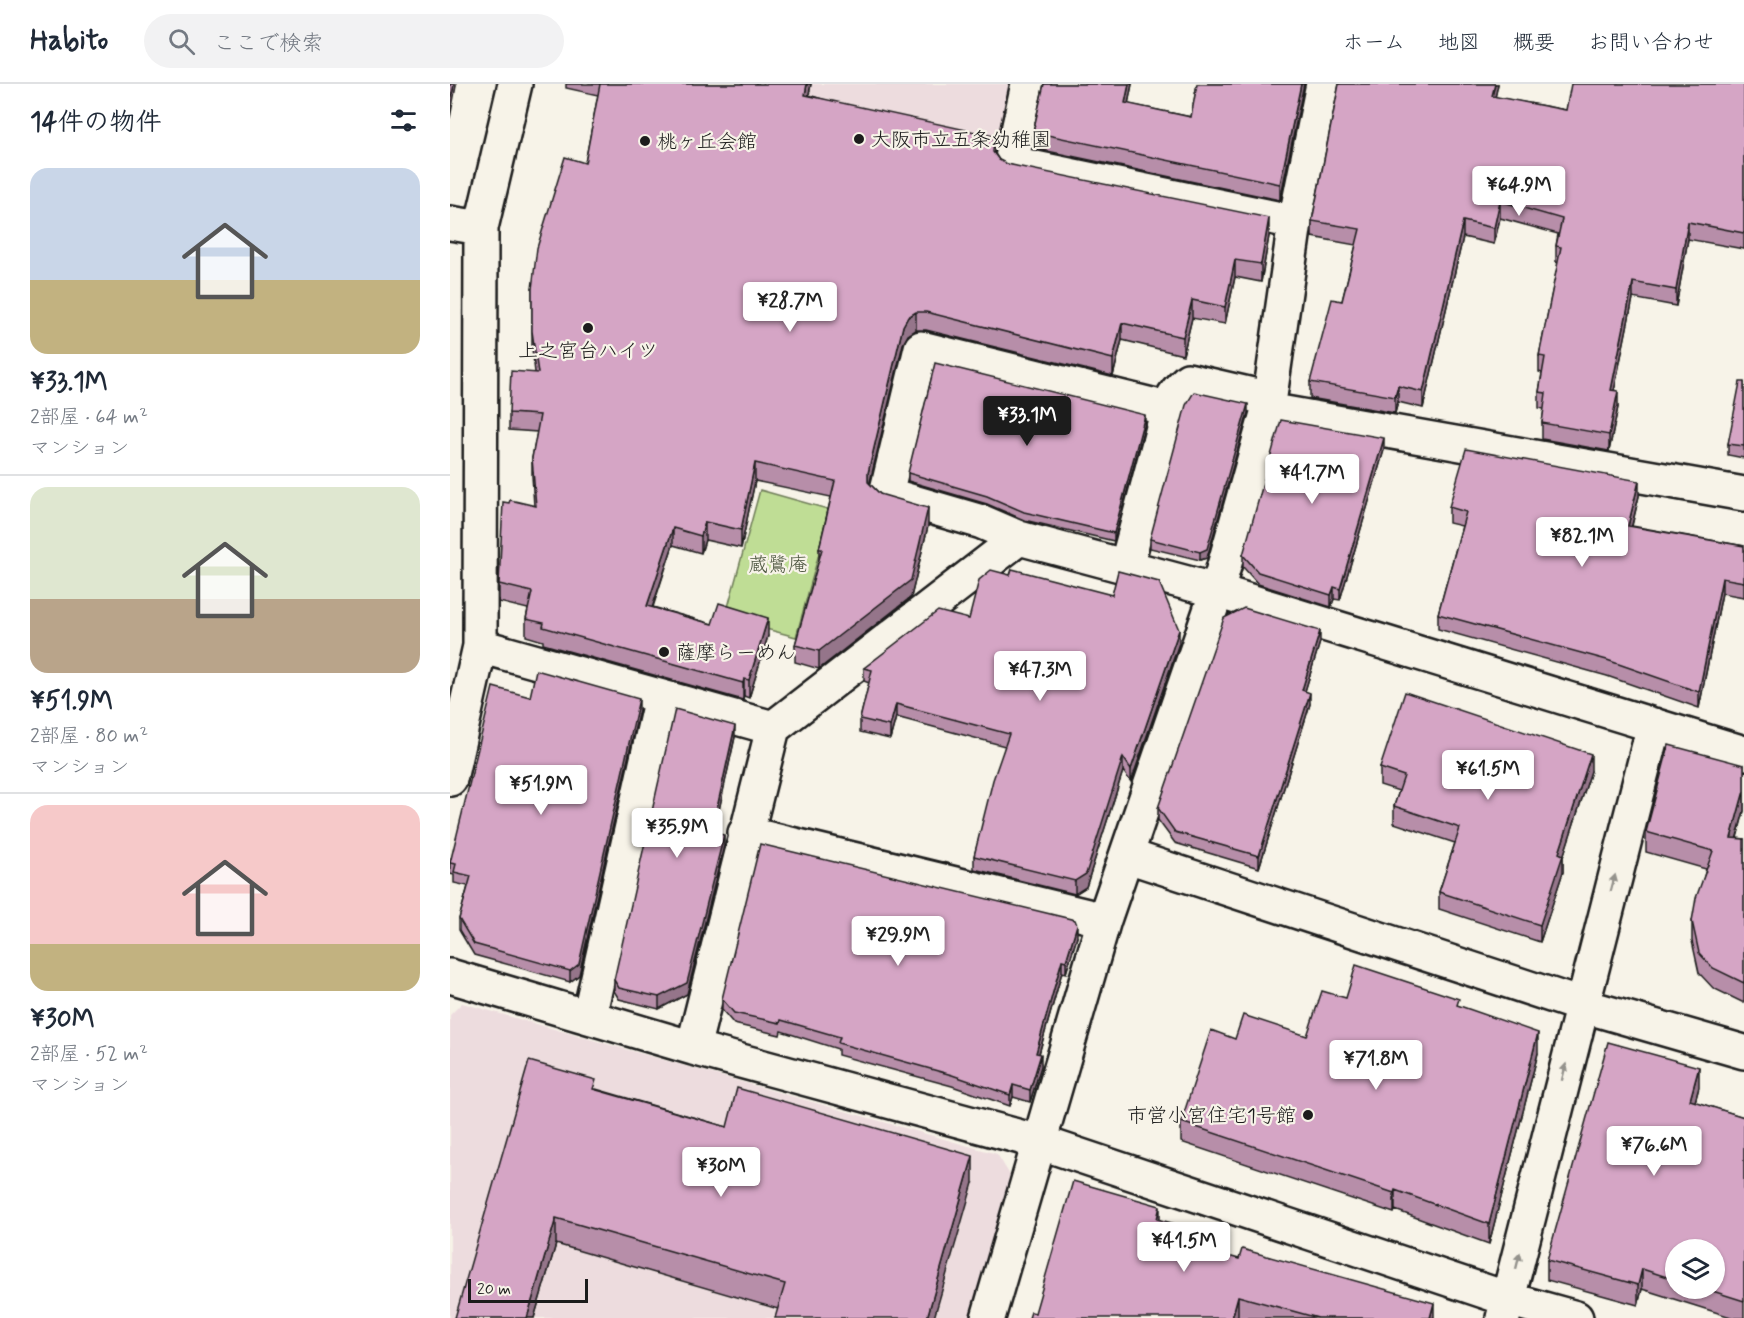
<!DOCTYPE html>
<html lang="ja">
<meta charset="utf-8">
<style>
:root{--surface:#fff;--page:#f2f2f3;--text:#1f2937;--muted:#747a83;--line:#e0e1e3;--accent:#1c1c1c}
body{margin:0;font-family:Mynerve,"Klee One",sans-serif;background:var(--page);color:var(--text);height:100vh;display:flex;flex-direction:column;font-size:22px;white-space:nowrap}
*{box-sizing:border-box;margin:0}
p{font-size:20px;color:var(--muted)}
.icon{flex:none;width:33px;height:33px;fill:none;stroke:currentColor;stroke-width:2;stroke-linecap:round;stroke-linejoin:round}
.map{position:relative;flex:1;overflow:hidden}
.panel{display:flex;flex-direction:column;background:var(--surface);width:450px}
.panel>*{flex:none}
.tools{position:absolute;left:1215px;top:1155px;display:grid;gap:12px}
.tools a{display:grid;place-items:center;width:60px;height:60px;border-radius:50%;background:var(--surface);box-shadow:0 2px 4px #0004;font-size:30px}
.scale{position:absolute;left:18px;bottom:15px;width:120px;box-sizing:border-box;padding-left:6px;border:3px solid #1c1c1c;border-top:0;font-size:16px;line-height:21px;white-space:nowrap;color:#1c1c1c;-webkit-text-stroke:4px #f7f3e8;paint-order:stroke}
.price{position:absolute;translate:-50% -51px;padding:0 14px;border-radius:6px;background:#fff;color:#222;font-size:20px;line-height:39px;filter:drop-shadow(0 2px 3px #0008)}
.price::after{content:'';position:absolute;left:50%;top:36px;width:18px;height:14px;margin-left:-9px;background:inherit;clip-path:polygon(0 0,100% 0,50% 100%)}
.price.on{background:var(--accent);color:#fff}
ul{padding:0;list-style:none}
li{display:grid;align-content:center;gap:12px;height:318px;padding:0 30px}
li+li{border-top:2px solid var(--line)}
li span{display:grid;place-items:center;height:186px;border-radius:18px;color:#555}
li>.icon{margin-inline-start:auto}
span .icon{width:108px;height:108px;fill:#fffc;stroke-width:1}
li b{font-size:26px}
h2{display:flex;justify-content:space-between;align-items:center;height:72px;padding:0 30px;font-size:26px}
header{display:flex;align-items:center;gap:36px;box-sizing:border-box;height:84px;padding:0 30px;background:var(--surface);border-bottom:2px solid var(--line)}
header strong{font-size:28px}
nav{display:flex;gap:33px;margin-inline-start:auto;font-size:21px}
.search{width:420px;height:54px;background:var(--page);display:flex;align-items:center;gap:15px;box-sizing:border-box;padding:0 21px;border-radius:33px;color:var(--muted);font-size:22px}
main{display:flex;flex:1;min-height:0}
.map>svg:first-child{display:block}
.built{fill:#eddcde}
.green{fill:#bfdd95;stroke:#6e7c58;stroke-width:1.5}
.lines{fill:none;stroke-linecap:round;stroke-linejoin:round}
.minor-casing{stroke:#1c1c1c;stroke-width:38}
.minor{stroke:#f7f3e8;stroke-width:33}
.wall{fill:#b78ea9;stroke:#1c1c1c;stroke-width:1.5;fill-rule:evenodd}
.shaded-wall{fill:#95748a;stroke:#1c1c1c;stroke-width:1.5}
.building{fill:#d5a5c5;stroke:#1c1c1c;stroke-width:1.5}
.oneway{fill:#94928c}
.poi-dot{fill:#1c1c1c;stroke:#f7f3e8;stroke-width:2}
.labels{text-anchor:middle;stroke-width:4.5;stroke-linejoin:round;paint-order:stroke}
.poi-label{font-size:20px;fill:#1c1c1c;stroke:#f7f3e8;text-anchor:start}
.park-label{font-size:20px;fill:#4d5640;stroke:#f7f3e8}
</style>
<header>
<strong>Habito</strong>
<div class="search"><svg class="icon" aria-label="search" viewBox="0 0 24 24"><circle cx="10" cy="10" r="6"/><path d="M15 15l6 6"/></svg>ここで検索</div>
<nav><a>ホーム</a><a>地図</a><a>概要</a><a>お問い合わせ</a></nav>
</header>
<main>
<section class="panel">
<h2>14件の物件<svg class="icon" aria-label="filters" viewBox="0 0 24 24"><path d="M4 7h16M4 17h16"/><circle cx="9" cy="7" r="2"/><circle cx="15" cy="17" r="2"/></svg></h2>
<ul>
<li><span style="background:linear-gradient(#c9d6e8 60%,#c2b280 0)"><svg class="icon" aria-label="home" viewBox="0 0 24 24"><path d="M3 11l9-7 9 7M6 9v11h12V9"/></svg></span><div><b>¥33.1M</b><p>2部屋 · 64 m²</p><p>マンション</p></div></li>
<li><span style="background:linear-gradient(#dfe7d0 60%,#b9a48a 0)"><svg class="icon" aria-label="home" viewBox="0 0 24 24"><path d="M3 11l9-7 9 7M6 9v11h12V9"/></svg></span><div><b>¥51.9M</b><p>2部屋 · 80 m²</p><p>マンション</p></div></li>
<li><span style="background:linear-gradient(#f6c9c9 75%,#c2b280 0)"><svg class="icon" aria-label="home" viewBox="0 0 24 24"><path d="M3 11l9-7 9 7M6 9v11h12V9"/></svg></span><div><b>¥30M</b><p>2部屋 · 52 m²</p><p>マンション</p></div></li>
</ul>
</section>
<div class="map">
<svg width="1294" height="1234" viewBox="0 0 1294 1234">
<rect width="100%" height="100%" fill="#f7f3e8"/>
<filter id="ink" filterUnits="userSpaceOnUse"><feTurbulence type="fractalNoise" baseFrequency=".0167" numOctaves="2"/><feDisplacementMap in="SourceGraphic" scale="12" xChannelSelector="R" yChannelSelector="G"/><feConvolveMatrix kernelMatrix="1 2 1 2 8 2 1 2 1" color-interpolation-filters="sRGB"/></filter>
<g filter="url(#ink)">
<!-- built -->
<path class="built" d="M281,0H561L519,173Z
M12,919L547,1070L560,1091L519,1234H0V931Z"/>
<!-- green -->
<path class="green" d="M310,406L381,426L346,553L275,534Z"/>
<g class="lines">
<!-- minor casing -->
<g class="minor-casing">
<path id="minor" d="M578,0L561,79L845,138
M0,139L31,144
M818,326L1294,410
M569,454L532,438L436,410L471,264L718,325
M676,483L718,325C721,313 729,304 738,296L820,315
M30,562L323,644L569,454L767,507L1294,669
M0,695L30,562L31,144L65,0
M295,749L654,836
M678,772L1131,921L1294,968
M0,892L243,964L589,1058L1058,1215L1126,1234
M139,933L211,613
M243,964L323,644
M538,1234L654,836L767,507L818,326L845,138L873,0
M1053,1234L1204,641"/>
</g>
<!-- minor -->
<use href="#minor" class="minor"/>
</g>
<!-- wall -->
<path class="wall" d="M116,0H361L359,11L544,68L549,76L557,80L819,152L811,198L785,193L775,240L742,234L733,271L672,256L663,292L476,246H466L458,251L453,260L419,399L430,410L478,442L461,513L369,585L345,578V561L369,476V465L381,413L305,397L291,464L255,456L251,469L223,461L203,523L262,540L318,552L299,614L294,612L293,616L93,560V557L76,552V535L78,525L49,518V500L84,422L82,392V374L87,348L59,346V329L85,288L82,265V205L135,79L148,11L116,4Z
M594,0H682L678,20L741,33L747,0H854L830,116L583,64V48Z
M889,0H1048L1045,13L1116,26L1294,0V165L1238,155L1226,222L1183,214L1164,307L1168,323L1159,367L1092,355V339L1094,325L1089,324V308L1092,289L1089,288V272L1108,179L1106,178V162L1108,150L1050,134L1044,160L1013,153L973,324L948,318L945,329L860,314V298L892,217L906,161L862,153V137Z
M1294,298V374L1278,371V360Z
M798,329L757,474L750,476L700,464V455Z
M695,339L664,457L574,436L537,420L458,397V389Z
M934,366L890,516L884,515L881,523L808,500L793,483V471Z
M1189,412L1182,442L1294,462V513L1272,509L1249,624L1157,592L988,545V530L1012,442L999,439V423Z
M519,535L729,559L681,698L673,687L636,803L625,810L524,785V772L555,662L446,633L440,655L410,648V635L419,599L414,597V584Z
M870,558L855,607L860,620L809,784L725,759L708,736V724Z
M80,613L189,626L129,891L120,898L24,871L9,846V835L18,802L4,799V791L0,790V778Z
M285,653L265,743L266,749L274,762L237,910L209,925L169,915L164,907V896Z
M1294,681V727L1287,754L1294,755V919L1263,904L1249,889L1242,857V837L1256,785L1196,768V748Z
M930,684L1141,687L1113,773V788L1090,858L989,825V808L1005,759L944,739V722L949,707L930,701Z
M627,853L616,889L612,888L589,970L591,982L580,1018L563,1013L560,1022L502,1002L388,971V965L331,947L330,951L284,940L272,926V915Z
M896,914L1009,922L1088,969L1039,1160L945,1126L944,1129L731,1058V1038L785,955L857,952Z
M1249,1003L1245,1018L1294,1033V1234H1284L1192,1205L1188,1221L1097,1196V1176ZM1226,1166L1264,1204H1226Z
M146,1005L277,1043L523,1099L328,1225L106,1160L84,1234H5Z
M710,1136L729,1158L984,1234H790L585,1229Z"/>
<!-- shaded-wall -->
<path class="shaded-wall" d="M4,0H6V2L0,34V20Z
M357,0H361L355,28V11Z
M679,0H682L675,35V19Z
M851,0H854L830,116V100Z
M1045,0H1048L1042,28V12Z
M1050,117V134L1044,160V144Z
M819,134V152L811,198V180Z
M1013,137V153L973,324V308Z
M1238,138V155L1226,222V206Z
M785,176V193L775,240V223Z
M1183,198V214L1161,322V306Z
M742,216V234L733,271V253Z
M466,228V246L458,251L453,260L418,406V389L453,242L458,233Z
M672,239V256L663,292V275Z
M948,302V318L945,329V313Z
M1168,307V323L1159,367V351Z
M798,320V329L757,474L750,476V468Z
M695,331V339L664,457V449Z
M934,354V366L890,516V505Z
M305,379V397L291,464V446Z
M1189,397V412L1178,457V442Z
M478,424V442L461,513L369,585V567Z
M255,438V456L251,469V452Z
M223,444V461L197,539V522Z
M1272,494V509L1249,624V608Z
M884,503V515L881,523V511Z
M318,534V552L299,614V596Z
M729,546V559L681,698V685Z
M870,547V558L852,617V606Z
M294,595V612L293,616V599Z
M860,609V620L809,784V772Z
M189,615V626L129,891L120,898V887Z
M446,620V633L440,655V642Z
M285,642V653L263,754V742Z
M1141,670V687L1113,773V788L1090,858V841L1109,769Z
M673,673V687L636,803L625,810V797Z
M1294,707V727L1281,774V754Z
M274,751V762L237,910L209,925V913Z
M627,841V853L616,889V877Z
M612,876V888L586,980V969Z
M1088,949V969L1039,1160V1140Z
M591,970V982L580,1018V1006Z
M1249,983V1003L1240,1036V1016Z
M563,1001V1013L560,1022V1011Z
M523,1072V1099L484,1234H477Z
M945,1106V1126L944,1129V1109Z
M710,1122V1143L707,1135Z
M106,1134V1160L84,1234H77Z
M729,1141V1162L724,1157Z
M1192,1185V1205L1188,1221V1201Z
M788,1212V1233L782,1234Z
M984,1219V1234H980Z"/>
<!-- building -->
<path class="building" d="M0,0H4L0,20Z
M150,0H357L355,11L544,52L543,68L549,76L557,80L819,134L811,180L785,176L775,223L742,216L733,253L672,239L663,275L476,228H466L458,233L453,242L418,389V398L430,410L478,424L461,496L369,567L345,561L372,465H369L385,397L305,379L291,446L255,438L251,452L223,444L197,522L262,540L269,519L318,534L299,596L294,595L293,599L93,543L94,539L76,535L82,508L49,500L53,418L59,419L60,416L86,422L82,374L90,331L59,329L61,287L88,289L82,247V205L87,164L115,73L135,79Z
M594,0H679L675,19L741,33L747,0H851L830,100L583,48Z
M889,0H1045L1042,12L1116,26L1121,0H1294V149L1238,138L1226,206L1183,198L1161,306L1168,307L1159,351L1092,339L1096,309L1089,308L1095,273L1089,272L1111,163L1106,162L1112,135L1050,117L1044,144L1013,137L973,308L948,302L945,313L860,298L882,215L892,217L910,145L862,137Z
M485,279L695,331L664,449L574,428L537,412L458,389Z
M1290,298H1294V362L1278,360Z
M744,308L798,320L757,465L750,468L700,455L736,321Z
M831,336L934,354L890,505L884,503L881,511L808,488L793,471Z
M1016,365L1189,397L1178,442L1294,462V498L1272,494L1249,608L1157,576L988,530L1016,428L999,423Z
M562,485L662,511L668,487L709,498L729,546L681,685L673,673L636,790L625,797L524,772L543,696L559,650L446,620L440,642L410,635L422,586L414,584L488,527L519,535L529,496L541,486L560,491Z
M794,524L870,547L852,606L860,609L809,772L725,748L708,724L774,534Z
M86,586L189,615L129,880L120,887L24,860L9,835L21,792L4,788L6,780L0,779L43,603L80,613Z
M955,608L1141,670L1109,769L1113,771L1090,841L989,808L1010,744L944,722L954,692L930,684Z
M225,625L285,642L263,742L266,743L265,749L274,751L237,899L209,913L169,904L164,896Z
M1219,661L1294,681V707L1281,754L1294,755V899L1263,884L1249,869L1242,837L1246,814L1263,767L1196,748Z
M310,760L625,836L627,841L616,877L612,876L586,969L591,970L580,1006L563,1001L560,1011L502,991L388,959L390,953L331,936L330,939L284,929L272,915Z
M906,881L1009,915L1007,921L1088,949L1039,1140L945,1106L944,1109L731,1038L761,946L785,955L793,931L857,952L872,907L896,914Z
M1158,958L1249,983L1240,1016L1294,1033V1217L1253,1204H1264V1166H1226V1196L1192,1185L1188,1201L1097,1176Z
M79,977L146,996L143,1005L277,1043L287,1004L523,1072L477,1234H325L335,1200L106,1134L77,1234H5Z
M623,1097L710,1122L707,1135L729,1141L724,1157L789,1175L792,1165L984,1219L980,1234H868L788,1212L782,1234H579L581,1228L585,1229Z"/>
<!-- one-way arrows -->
<defs><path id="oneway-solid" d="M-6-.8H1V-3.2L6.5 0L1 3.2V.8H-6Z" transform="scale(1.5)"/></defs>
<g class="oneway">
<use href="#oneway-solid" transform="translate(1163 799) rotate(-75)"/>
<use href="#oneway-solid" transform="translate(1114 988) rotate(-76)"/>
<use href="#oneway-solid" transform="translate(1068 1177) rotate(-76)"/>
</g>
</g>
<!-- markers -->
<g class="poi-dot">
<circle cx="409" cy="55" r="6"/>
<circle cx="195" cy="57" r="6"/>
<circle cx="138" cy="244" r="6"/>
<circle cx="214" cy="568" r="6"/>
<circle cx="858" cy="1031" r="6"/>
</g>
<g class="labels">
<!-- poi labels -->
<g class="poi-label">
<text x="421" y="62">大阪市立五条幼稚園</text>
<text x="207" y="64">桃ヶ丘会館</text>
<text x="138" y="273" text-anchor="middle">上之宮台ハイツ</text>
<text x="226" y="575">薩摩らーめん</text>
<text x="846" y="1038" text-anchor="end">市営小宮住宅1号館</text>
</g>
<!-- park labels -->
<g class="park-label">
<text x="328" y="487">蔵鷺庵</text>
</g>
</g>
</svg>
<div class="tools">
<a><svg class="icon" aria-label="layers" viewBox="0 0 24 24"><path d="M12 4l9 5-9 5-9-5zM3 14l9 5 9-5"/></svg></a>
</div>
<div class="scale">20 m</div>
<b class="price" style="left:1069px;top:133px">¥64.9M</b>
<b class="price" style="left:340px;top:249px">¥28.7M</b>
<b class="price on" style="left:577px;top:363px">¥33.1M</b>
<b class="price" style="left:862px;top:421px">¥41.7M</b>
<b class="price" style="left:1132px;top:484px">¥82.1M</b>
<b class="price" style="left:590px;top:618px">¥47.3M</b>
<b class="price" style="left:1038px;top:717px">¥61.5M</b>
<b class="price" style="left:91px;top:732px">¥51.9M</b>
<b class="price" style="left:227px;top:775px">¥35.9M</b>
<b class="price" style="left:448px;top:883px">¥29.9M</b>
<b class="price" style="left:926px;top:1007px">¥71.8M</b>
<b class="price" style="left:1204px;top:1093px">¥76.6M</b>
<b class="price" style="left:271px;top:1114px">¥30M</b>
<b class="price" style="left:734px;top:1189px">¥41.5M</b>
</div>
</main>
